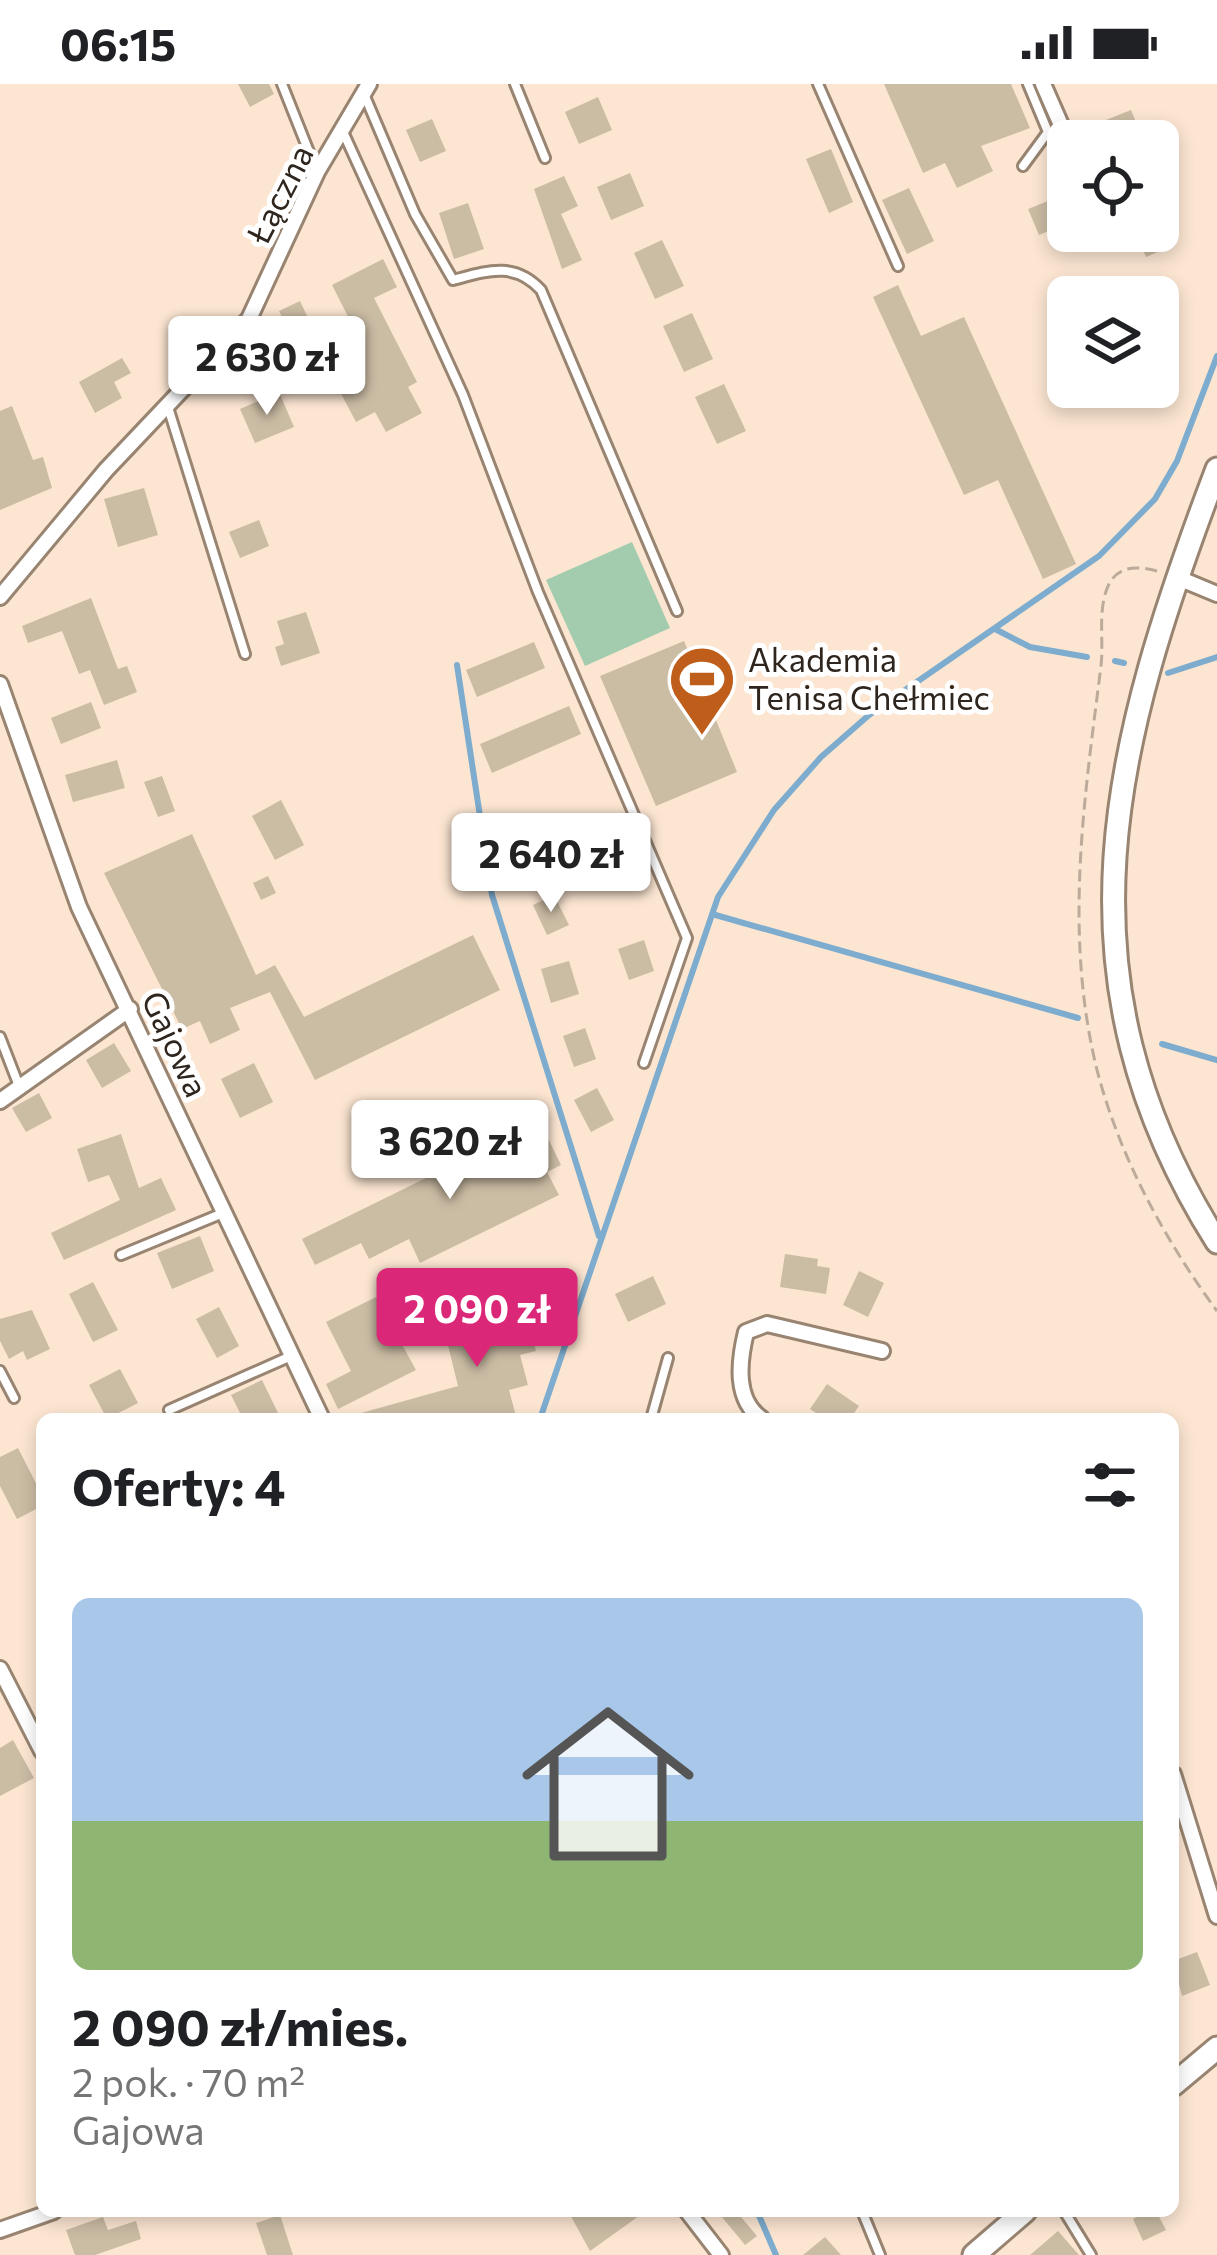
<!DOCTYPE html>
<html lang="pl">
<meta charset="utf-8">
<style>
:root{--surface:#fff;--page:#f2f2f2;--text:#202124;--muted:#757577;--accent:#db2777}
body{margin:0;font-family:Commissioner,sans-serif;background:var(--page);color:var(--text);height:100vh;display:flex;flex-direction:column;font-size:45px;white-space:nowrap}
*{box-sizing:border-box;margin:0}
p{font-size:39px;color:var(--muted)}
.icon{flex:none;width:66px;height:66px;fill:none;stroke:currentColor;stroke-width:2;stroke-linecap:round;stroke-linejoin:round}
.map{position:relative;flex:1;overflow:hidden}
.sheet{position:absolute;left:36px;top:1329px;width:1143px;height:804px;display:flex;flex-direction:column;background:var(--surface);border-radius:18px;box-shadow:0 6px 18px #0003}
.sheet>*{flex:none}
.controls{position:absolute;left:1047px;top:36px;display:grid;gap:24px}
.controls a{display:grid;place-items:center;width:132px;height:132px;border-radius:18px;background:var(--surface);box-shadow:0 6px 18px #0003;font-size:60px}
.price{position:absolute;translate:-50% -102px;padding:0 27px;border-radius:12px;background:#fff;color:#222;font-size:39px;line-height:78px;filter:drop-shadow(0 3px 6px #0008)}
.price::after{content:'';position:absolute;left:50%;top:72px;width:36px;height:27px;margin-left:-18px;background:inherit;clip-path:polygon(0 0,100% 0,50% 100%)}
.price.active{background:var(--accent);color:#fff}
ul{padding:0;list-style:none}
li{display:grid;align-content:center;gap:24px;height:636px;padding:0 36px}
li span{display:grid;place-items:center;height:372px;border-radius:18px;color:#555}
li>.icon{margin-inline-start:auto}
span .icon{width:216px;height:216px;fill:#fffc;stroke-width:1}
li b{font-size:51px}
h2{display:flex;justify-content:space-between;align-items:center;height:144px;padding:0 36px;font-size:51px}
.status{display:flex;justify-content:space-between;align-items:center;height:84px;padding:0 60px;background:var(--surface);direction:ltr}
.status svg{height:33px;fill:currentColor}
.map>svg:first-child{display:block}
.green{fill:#a2ccad}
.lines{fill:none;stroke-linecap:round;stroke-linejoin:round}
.stream{stroke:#7dacce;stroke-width:6}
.building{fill:#cbbca4}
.service-casing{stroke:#988471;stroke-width:14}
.minor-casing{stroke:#988471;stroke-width:20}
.secondary-casing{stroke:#988471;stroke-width:27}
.primary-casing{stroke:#988471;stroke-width:27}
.path{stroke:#bcaa9a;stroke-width:3;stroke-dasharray:12 6;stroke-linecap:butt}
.service{stroke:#fff;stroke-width:8}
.minor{stroke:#fff;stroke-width:14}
.secondary{stroke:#fff;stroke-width:21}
.primary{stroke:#fff;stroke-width:21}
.labels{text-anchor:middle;stroke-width:10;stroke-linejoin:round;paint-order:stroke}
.street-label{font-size:33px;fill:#2e251e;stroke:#fff}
.poi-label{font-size:33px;fill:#2e251e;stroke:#fff;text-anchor:start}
</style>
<div class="status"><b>06:15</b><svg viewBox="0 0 49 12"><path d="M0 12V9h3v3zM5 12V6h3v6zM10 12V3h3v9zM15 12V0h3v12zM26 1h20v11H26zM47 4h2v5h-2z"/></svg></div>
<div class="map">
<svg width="1217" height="2171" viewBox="0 0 1217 2171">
<rect width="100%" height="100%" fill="#fce6d2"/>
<!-- green -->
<path class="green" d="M632,458L670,544L585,582L546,496Z"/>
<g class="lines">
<!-- stream -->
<path class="stream" d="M995,545L1030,563L1087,573
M1115,577L1124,579
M457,581L492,811L599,1152
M1168,589L1217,573
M712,830L1078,934
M1162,960L1217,976
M540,1335L718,813L774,726L821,673L869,631L1099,472L1155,415L1177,377L1217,272
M757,2127L776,2171"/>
</g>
<!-- building -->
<path class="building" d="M238,0H269L274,10L250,23Z
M884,0H1011L1030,44L981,62L993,87L957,104L945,79L923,89Z
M598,13L612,46L579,60L565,28Z
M1131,26L1144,57H1102L1096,40Z
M432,35L446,67L420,78L406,46Z
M831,65L853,118L829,129L806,75Z
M630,89L644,122L611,136L597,103Z
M564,92L578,122L561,130L582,176L562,185L534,105Z
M909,104L934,157L907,170L882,116Z
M1068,109V139L1039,151L1028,125Z
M468,119L484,165L454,175L439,129Z
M1135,147H1164L1170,163L1146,173Z
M662,156L684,202L655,215L634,169Z
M383,175L397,203L374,214L417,298L408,303L422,329L386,348L375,328L356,338L328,285L365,266L332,201Z
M898,201L921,252L964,233L1076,480L1043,495L998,396L964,411L873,213Z
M300,217L318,255L298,265L279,227Z
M692,229L713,275L684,288L663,242Z
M122,274L131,289L114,298L122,314L95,329L79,298Z
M724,300L746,347L717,360L695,313Z
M279,308L294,343L255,359L240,325Z
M12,322L33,376L43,373L52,404L0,426V327Z
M144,404L158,451L118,463L104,415Z
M259,436L269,462L240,474L229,448Z
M91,514L118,585L127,582L137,608L104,621L90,586L79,590L62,547L28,559L22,542Z
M306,528L320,569L281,582L275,563L284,560L277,537Z
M684,557L737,688L656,722L600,592Z
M534,558L545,584L477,613L466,586Z
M91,618L101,644L61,660L51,634Z
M569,622L581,650L492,689L480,660Z
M117,676L125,704L73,718L65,691Z
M162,692L175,727L158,733L144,698Z
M281,716L304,761L275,776L252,732Z
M548,739L560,768L503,794L490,764Z
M192,750L256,891L275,881L304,933L473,851L500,906L315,996L270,908L230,924L240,946L210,960L200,937L182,945L104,789Z
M619,768L632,796L611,805L598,778Z
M268,792L276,809L261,816L253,799Z
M554,811L569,841L547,851L533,821Z
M644,856L654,887L629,896L618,865Z
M569,877L579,910L551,919L541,885Z
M585,944L596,975L574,983L563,952Z
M114,959L131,987L102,1004L86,976Z
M254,979L273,1018L240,1034L221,995Z
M597,1004L614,1036L591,1048L574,1016Z
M39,1009L52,1034L26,1048L12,1024Z
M540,1038L561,1081L547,1088L559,1111L420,1179L409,1155L369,1175L361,1159L315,1181L302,1155Z
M121,1050L139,1104L161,1094L176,1126L64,1176L51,1149L120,1116L109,1091L88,1098L77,1065Z
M200,1152L214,1187L172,1205L157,1169Z
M785,1170L818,1175L817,1182L830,1184L826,1210L780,1203Z
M859,1187L884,1199L868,1233L843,1221Z
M653,1192L666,1220L628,1238L615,1210Z
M93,1198L118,1246L93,1258L69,1210Z
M376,1213L416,1286L338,1325L326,1300L351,1287L326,1238Z
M541,1220L546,1240L530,1244L536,1267L520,1271L528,1301L509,1306L516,1332L355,1335L354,1331L458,1302L444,1245Z
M219,1223L239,1262L217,1274L196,1235Z
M32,1226L50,1265L27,1276L23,1267L9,1275L0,1257V1235Z
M120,1285L138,1319L107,1335L89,1301Z
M262,1296L281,1335H243L231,1311Z
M827,1300L859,1322L850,1335H825L810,1325Z
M18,1364L42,1411V1422L17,1435L0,1402V1373Z
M13,1656L34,1694L0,1712V1664Z
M1197,1868L1210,1901L1182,1912L1173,1877Z
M568,2127H646L590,2167Z
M717,2127H736L757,2152L745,2161Z
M1149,2127H1156L1166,2146L1143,2157L1133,2135Z
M280,2131L293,2171H267L256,2139Z
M103,2133L108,2146L136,2137L141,2155L95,2171H75L66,2146Z
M1058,2147L1079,2171H1030Z
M825,2153L841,2171H803Z"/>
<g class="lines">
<!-- service casing -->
<g class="service-casing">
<path id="service" d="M282,0L317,88
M515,0L545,74
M818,0L898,182
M364,10L415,130L453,196C487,187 514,177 541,206L677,527
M344,50L463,311L538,508L687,854L644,979
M1023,82L1048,48L1028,0
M167,320L245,570
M0,953L19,1002
M121,1171L223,1129
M0,1287L14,1314
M169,1326L291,1272
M651,1335L668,1274
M862,2127L880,2171
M1064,2127L1091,2171"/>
</g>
<!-- minor casing -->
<g class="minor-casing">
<path id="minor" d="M1043,0L1068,57
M1176,493L1217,510
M0,513L106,386L249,235L317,88L369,0
M0,600L79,823L322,1335
M0,1017L130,925
M762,1335C734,1316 739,1277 746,1248L767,1240L882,1267
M0,1585L42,1667
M1173,1690L1217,1832
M687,2127L721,2171
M0,2146L54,2127"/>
</g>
<!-- secondary casing -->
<g class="secondary-casing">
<path id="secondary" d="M1173,2001L1217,1964
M974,2171L1025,2127"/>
</g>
<!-- primary casing -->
<g class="primary-casing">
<path id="primary" d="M1217,385C1114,657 1048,890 1217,1158"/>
</g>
<!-- path -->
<path class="path" d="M1157,487C1139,482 1119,481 1109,500C1097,524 1104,556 1101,582C1084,717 1064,847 1096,982C1118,1070 1164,1155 1217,1227"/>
<!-- service -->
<use href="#service" class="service"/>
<!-- minor -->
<use href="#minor" class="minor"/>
<!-- secondary -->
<use href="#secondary" class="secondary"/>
<!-- primary -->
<use href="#primary" class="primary"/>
</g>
<!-- icons -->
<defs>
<g id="stadium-pin" transform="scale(3.45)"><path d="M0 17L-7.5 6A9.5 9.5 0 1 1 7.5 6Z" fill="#be5e1a" stroke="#fff"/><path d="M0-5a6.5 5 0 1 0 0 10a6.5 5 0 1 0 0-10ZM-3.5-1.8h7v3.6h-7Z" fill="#fff"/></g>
</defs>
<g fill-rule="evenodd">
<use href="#stadium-pin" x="702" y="595"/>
</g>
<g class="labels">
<!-- street labels -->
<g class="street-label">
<text transform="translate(280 110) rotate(-63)" y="12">Łączna</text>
<text transform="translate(175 960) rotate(65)" y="12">Gajowa</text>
</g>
<!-- poi labels -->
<g class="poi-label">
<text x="748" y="588">Akademia<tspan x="748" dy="38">Tenisa Chełmiec</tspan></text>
</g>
</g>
</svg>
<div class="controls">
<a><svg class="icon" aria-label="locate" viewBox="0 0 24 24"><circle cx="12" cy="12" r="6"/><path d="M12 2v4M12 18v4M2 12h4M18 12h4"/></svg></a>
<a><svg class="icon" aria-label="layers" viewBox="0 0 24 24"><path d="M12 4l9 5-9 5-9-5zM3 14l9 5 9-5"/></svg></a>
</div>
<b class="price" style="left:267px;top:334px">2 630 zł</b>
<b class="price" style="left:551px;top:831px">2 640 zł</b>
<b class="price" style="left:450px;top:1118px">3 620 zł</b>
<b class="price active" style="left:477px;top:1286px">2 090 zł</b>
<section class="sheet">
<h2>Oferty: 4<svg class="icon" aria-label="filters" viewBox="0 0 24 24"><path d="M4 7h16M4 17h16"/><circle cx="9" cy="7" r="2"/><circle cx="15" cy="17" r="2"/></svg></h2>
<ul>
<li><span style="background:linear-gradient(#a9c7e8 60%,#8fb573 0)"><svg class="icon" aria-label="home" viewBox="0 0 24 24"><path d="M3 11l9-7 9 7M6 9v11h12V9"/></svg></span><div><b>2 090 zł/mies.</b><p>2 pok. · 70 m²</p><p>Gajowa</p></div></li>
</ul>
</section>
</div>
